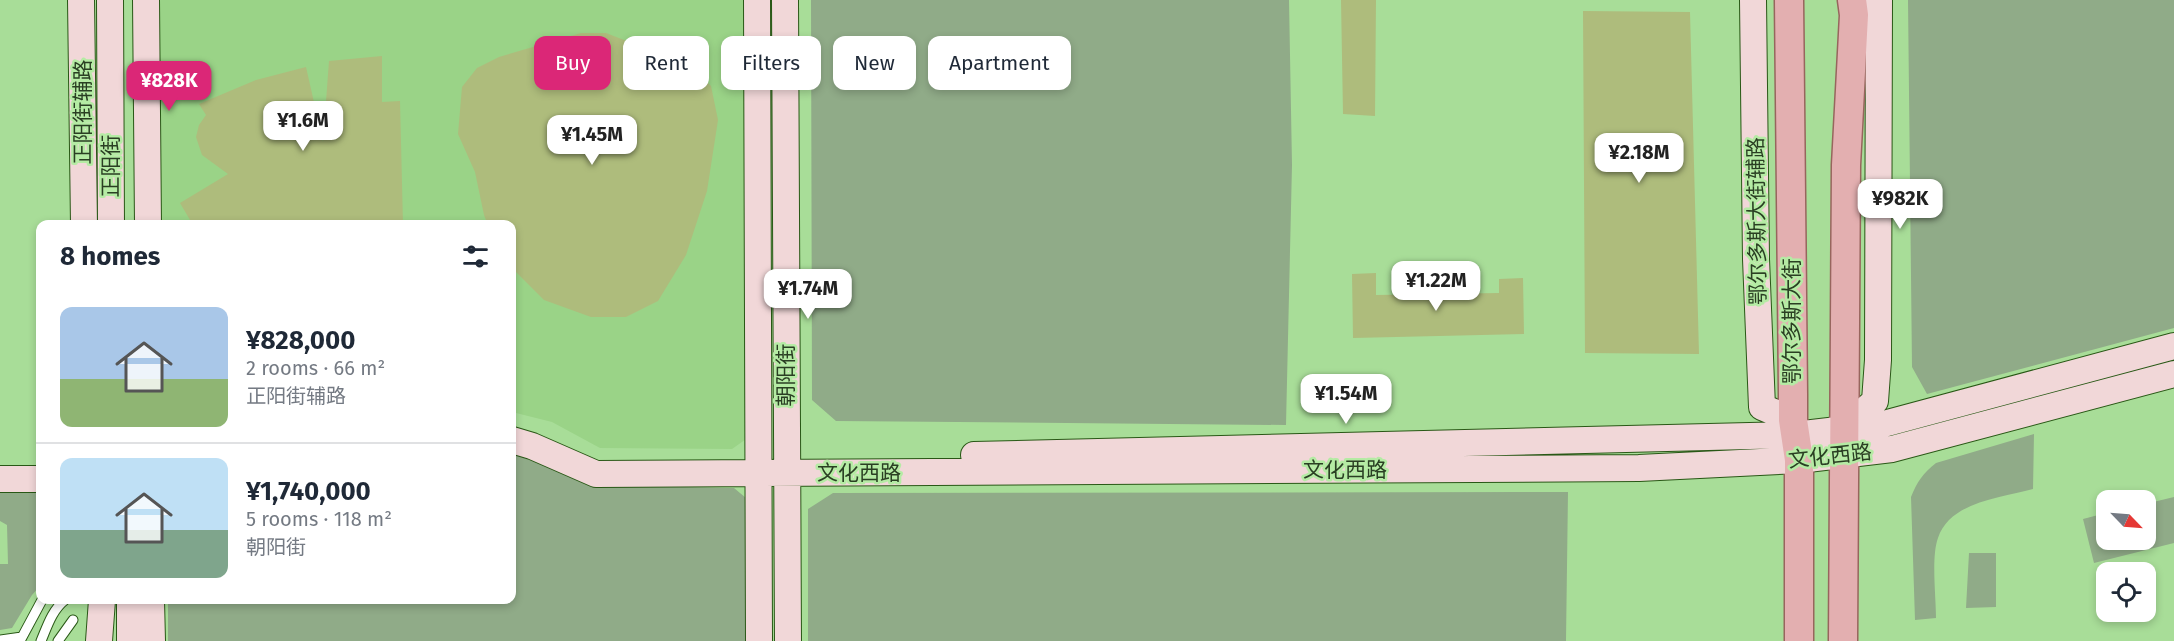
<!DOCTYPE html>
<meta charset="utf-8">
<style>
:root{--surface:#fff;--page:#f6f6f7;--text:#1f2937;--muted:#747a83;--line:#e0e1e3;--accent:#db2777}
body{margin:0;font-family:"Fira Sans","Noto Sans SC",sans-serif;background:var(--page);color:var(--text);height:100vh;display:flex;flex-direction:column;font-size:22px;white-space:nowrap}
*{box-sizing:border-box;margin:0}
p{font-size:20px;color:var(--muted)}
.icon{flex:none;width:33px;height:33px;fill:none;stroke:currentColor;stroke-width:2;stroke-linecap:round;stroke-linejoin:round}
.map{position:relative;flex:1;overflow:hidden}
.panel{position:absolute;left:36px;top:220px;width:480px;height:384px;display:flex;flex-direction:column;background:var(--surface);border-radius:12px;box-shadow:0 3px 9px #0003}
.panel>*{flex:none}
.top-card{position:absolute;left:534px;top:36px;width:570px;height:54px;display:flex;gap:12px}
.needle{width:39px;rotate:115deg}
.buttons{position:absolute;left:2096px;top:490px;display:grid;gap:12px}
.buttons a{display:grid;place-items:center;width:60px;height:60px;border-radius:12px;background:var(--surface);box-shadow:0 3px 9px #0003;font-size:30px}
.price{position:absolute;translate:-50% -51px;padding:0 14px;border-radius:12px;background:#fff;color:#222;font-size:20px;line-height:39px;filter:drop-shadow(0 2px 3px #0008)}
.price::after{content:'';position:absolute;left:50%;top:36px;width:18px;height:14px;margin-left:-9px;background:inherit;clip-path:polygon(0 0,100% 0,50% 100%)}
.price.on{background:var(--accent);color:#fff}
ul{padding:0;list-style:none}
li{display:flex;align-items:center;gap:18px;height:150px;padding:0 24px}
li+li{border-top:2px solid var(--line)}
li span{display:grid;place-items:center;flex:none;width:168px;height:120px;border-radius:12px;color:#555}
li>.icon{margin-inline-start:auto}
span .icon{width:72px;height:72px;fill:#fffc;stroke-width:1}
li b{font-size:26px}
h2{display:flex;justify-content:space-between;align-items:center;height:72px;padding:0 24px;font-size:26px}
.chip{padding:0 21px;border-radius:12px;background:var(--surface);box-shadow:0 3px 9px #0003;font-size:21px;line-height:54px}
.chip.on{background:var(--accent);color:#fff}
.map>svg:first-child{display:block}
.built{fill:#9ad387}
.green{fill:#90ab88}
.building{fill:#aebc7c}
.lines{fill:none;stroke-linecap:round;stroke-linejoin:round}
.lane-casing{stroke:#295816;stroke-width:11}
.secondary-casing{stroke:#295816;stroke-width:28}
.primary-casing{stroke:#97655d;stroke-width:31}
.lane{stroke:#fff;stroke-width:9}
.secondary{stroke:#f1d7d8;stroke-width:26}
.primary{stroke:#e3afb0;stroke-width:28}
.labels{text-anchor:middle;stroke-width:5;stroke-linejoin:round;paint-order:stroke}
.street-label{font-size:21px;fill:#2a3f23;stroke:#b5eba4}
</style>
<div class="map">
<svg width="2174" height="641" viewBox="0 0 2174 641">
<rect width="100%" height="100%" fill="#a8dd98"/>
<!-- built -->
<path class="built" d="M155,0H750L749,437L732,449L600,448L552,422L512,412V225H156Z"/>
<!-- green -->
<path class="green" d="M811,0H1289L1292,165L1286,425L836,421L812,400Z
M1908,0H2174V328L1927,394L1912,367Z
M2034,434L2033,489C2002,498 1950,501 1938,538C1931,557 1936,596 1936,618L1915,620L1911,497C1917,482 1923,473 1936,463Z
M512,454L529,459L588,485L734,488L746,498L747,641H168V600H512Z
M0,491H40V586L32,595L12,628L0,630V564H8L7,525L0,521Z
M1568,492L1566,641H808V509L833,493Z
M2174,497V543L2094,563L2083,519L2106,513V540H2145V504Z
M1969,553H1996V607L1966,608Z"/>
<!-- building -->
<path class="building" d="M1341,0H1376L1375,116L1343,114Z
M1583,11L1690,12L1699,354L1585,353Z
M581,33H606L691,66L711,86L718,120L707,191L686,255L658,301L626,317H591L544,300L512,268V225H488L484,215L475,172L458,134L462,87L477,68L499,57Z
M382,56V102L400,101L403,225H193L180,203L228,174L202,155L196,137L199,125L206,115L199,104L256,80L306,67L323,142L329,61Z
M1376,273V295L1499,293V279L1523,278L1524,334L1353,338L1352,274Z"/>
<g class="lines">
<!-- lane casing -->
<g class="lane-casing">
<path id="lane" d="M0,640L22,637
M20,641L42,600
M41,641C47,627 52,610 65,600
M58,641L73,620"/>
</g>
<!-- secondary casing -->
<g class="secondary-casing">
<path id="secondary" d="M81,0L84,225
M110,0L111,225
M146,0L148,225
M757,0L759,641
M785,0L788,641
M1753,0L1756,259L1762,407L1793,420
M1844,429L1875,401L1878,360L1879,0
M512,440L532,446L596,474L1639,468L1799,460L1892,449L2174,374
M974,455L1795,435L1880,425L2174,346
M0,479H40
M130,600V641
M151,600L152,641
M99,641L102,600"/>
</g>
<!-- primary casing -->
<g class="primary-casing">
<path id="primary" d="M1789,0L1793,394V420L1799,460V641
M1843,641L1846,165L1854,15L1852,0"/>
</g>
<!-- lane -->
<use href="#lane" class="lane"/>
<!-- secondary -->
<use href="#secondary" class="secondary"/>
<!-- primary -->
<use href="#primary" class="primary"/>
</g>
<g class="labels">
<!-- street labels -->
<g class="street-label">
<text transform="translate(83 112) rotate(-90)" y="7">正阳街辅路</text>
<text transform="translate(111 166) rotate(-90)" y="7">正阳街</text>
<text transform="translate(1757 221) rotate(-91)" y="7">鄂尔多斯大街辅路</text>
<text transform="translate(1792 321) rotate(-90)" y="7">鄂尔多斯大街</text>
<text transform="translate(786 375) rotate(-90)" y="7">朝阳街</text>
<text transform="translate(1830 456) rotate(-6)" y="7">文化西路</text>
<text x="1345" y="477">文化西路</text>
<text x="859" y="480">文化西路</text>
</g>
</g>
</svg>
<div class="buttons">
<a><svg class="needle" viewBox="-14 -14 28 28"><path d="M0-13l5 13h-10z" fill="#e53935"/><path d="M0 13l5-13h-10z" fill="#747a83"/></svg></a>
<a><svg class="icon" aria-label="locate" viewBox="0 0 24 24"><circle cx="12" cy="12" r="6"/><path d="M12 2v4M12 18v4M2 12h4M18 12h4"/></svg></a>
</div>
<b class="price on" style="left:169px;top:112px">¥828K</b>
<b class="price" style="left:303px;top:152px">¥1.6M</b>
<b class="price" style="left:592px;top:166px">¥1.45M</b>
<b class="price" style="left:1639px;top:184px">¥2.18M</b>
<b class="price" style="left:1900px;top:230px">¥982K</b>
<b class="price" style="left:1436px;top:312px">¥1.22M</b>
<b class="price" style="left:808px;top:320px">¥1.74M</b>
<b class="price" style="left:1346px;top:425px">¥1.54M</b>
<div class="top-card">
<a class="chip on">Buy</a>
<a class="chip">Rent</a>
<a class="chip">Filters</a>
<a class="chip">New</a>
<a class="chip">Apartment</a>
</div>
<section class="panel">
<h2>8 homes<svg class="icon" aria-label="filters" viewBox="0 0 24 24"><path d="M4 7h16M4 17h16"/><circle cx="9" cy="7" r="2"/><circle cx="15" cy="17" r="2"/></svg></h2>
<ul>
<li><span style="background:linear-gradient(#a9c7e8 60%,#8fb573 0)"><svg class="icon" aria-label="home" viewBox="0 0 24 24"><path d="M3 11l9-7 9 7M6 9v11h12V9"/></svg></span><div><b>¥828,000</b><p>2 rooms · 66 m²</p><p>正阳街辅路</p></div></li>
<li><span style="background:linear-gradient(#bfe0f5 60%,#7fa58c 0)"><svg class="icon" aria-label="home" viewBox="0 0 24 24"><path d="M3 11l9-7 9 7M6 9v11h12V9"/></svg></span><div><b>¥1,740,000</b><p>5 rooms · 118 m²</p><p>朝阳街</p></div></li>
</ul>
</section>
</div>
